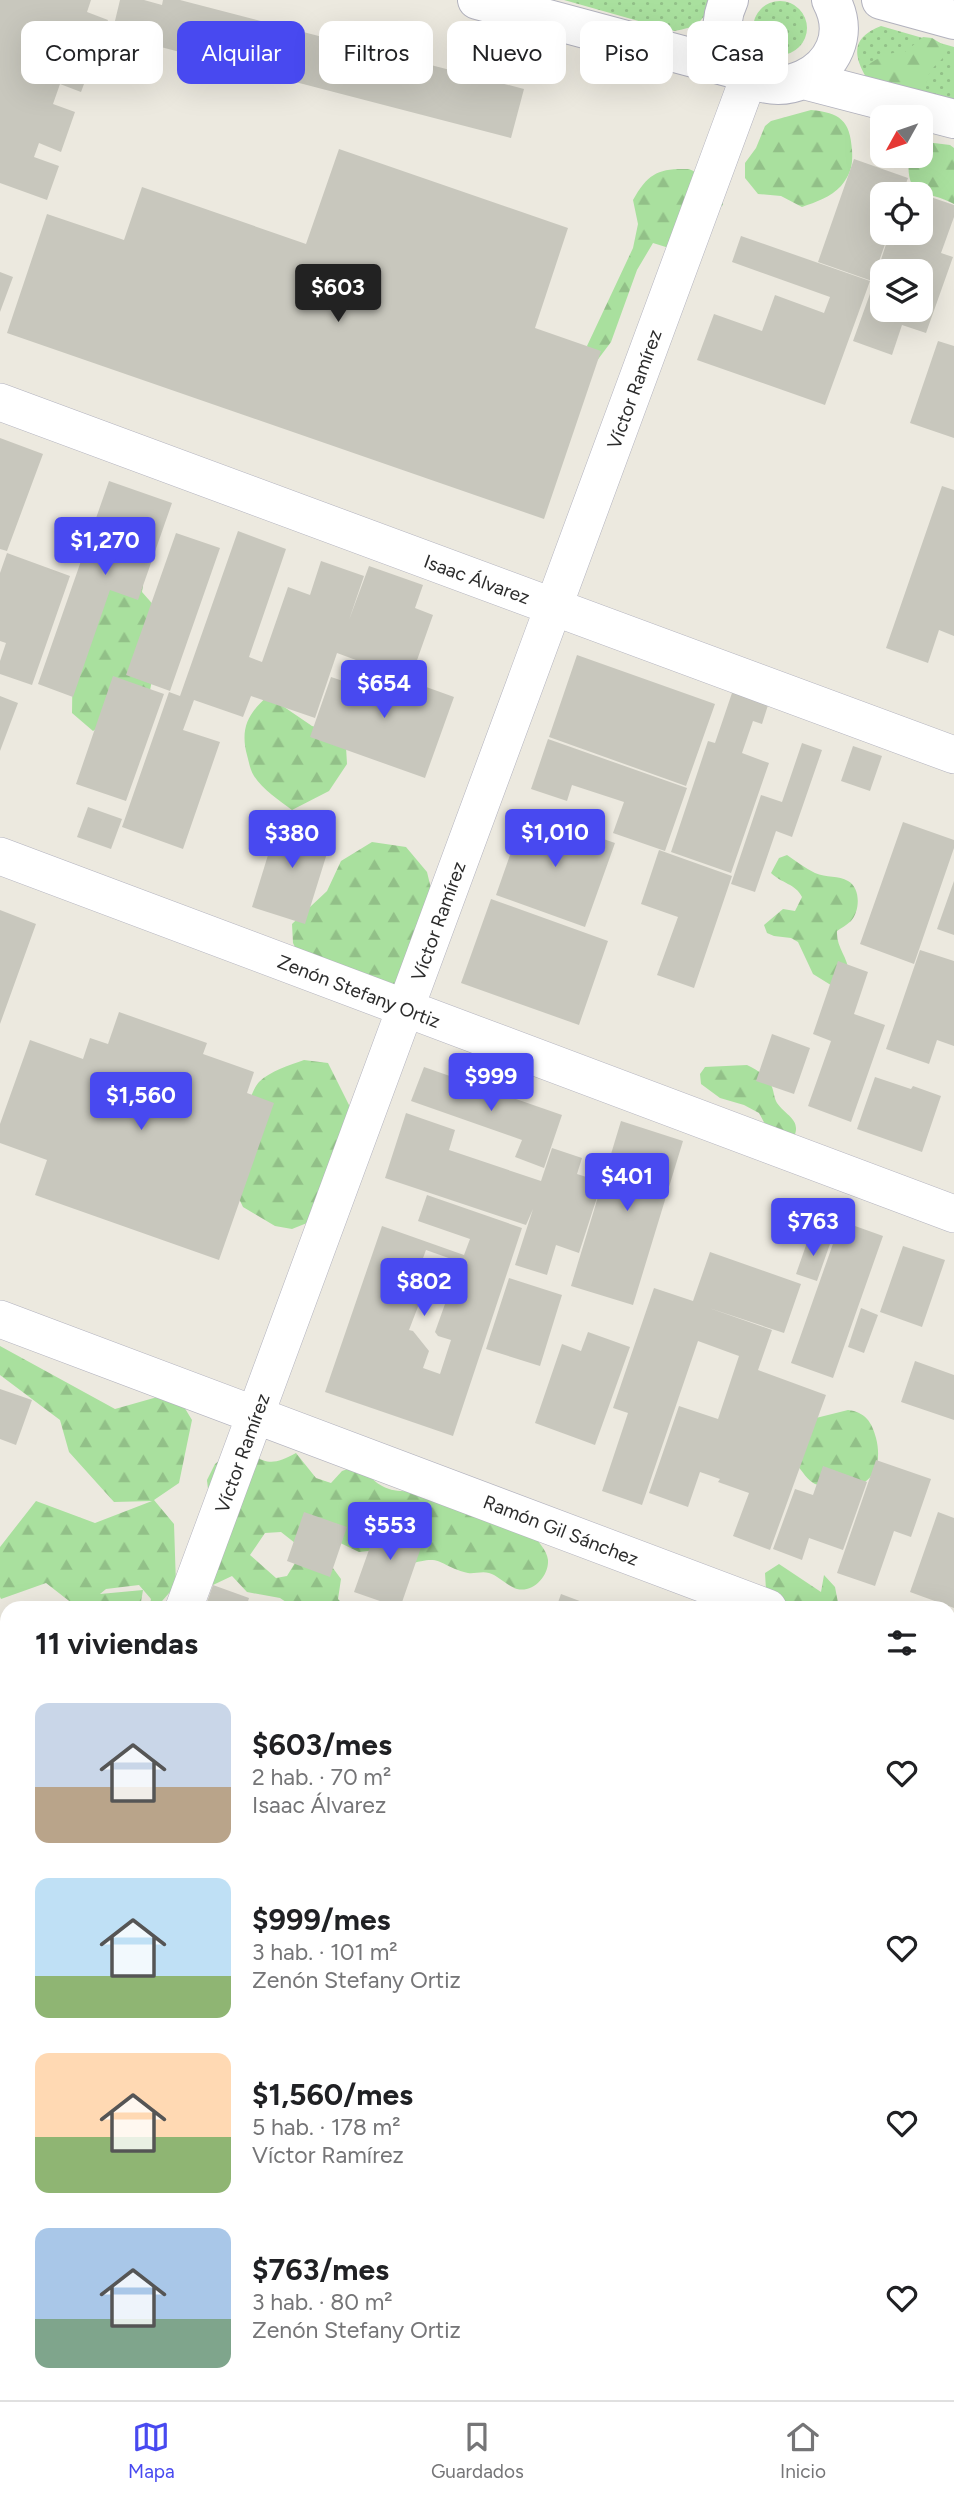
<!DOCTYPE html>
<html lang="es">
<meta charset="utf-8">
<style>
:root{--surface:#fff;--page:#f2f2f2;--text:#202124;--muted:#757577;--line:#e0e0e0;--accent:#4849f0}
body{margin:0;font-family:Figtree,sans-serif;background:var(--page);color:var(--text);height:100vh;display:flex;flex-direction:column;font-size:26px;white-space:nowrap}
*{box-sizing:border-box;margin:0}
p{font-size:23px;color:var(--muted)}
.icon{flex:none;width:38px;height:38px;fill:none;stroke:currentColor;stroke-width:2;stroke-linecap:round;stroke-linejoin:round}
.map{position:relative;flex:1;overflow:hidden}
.panel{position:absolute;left:0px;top:1601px;width:956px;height:800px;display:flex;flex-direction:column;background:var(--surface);border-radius:21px 21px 0 0;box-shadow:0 7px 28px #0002}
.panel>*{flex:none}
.banner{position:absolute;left:21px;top:21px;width:914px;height:63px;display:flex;gap:14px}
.needle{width:46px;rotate:230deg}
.tools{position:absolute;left:870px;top:105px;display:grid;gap:14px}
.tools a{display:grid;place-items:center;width:63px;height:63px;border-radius:14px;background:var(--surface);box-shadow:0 7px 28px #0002;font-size:35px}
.price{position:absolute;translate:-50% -60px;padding:0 16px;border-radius:7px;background:var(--accent);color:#fff;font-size:23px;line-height:46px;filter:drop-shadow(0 2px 4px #0008)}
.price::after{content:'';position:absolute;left:50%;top:42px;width:21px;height:16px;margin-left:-10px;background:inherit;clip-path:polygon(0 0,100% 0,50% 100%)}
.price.on{background:#222;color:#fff}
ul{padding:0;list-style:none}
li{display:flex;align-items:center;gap:21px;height:175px;padding:0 35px}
li span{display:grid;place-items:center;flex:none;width:196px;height:140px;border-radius:14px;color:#555}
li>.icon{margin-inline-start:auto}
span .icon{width:84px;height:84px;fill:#fffc;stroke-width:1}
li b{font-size:30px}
h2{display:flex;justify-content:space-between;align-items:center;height:84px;padding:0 35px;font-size:30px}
.tag{padding:0 24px;border-radius:14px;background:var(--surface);box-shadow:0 7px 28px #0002;font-size:24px;line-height:63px}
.tag.on{background:var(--accent);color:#fff}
.menu{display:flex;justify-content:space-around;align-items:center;height:98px;border-top:2px solid var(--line);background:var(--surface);font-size:19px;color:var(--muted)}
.menu a{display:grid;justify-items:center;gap:4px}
.menu .on{color:var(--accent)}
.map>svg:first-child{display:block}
.grass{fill:url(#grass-dots)}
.forest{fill:url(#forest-firs)}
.building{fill:#c8c7bd;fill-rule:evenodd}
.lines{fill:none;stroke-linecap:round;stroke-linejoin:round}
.street-casing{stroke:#b2b2be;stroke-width:38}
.secondary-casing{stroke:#b2b2be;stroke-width:40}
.street{stroke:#fff;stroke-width:37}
.secondary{stroke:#fff;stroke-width:38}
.labels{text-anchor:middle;stroke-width:7;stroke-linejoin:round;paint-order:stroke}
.street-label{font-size:19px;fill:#2c2c2c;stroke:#fff}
</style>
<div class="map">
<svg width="954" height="2400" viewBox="0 0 954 2400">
<defs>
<pattern id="grass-dots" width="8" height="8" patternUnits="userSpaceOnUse" patternTransform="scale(1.75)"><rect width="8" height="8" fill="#a9e09e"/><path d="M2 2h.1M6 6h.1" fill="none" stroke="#92c088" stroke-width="1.8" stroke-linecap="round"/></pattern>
<pattern id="forest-firs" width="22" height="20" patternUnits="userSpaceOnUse" patternTransform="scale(1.75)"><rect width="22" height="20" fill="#a9e09e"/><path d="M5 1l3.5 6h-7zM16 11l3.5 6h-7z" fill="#92c088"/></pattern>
</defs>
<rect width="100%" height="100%" fill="#ece9df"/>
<!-- grass -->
<path class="grass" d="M564,0H711C703,23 698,27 674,31Z
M753 28a27 27 0 1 1 54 0a27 27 0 1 1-54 0Z
M881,26L954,47V99L866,77C852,53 853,37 881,26Z"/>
<!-- forest -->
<path class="forest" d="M923,37L932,38L945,46C946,61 937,61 930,72C926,79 927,88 923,95L871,81L868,65C878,57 892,51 905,52Z
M811,110C840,113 850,120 852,150C853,165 851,174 841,186C831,197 816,202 802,207L781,196L758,194L745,178V163L756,148L765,126L771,121Z
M926,142L950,145L954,148V204C924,188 905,200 909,156H920L921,145Z
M689,169C705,176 719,188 723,205L669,248L653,243L637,270L611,342L596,362L587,346L633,248L638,224L633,200C648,173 659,168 689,169Z
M125,580L143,585L142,592L164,617L148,701L109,720L93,731L72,713L73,641L108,583Z
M268,696L312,726L328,730L346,747L347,764L329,791L292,810C279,800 263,790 254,776C250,770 249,762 247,755C240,729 248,713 268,696Z
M372,842L406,847L427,872L435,905L392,992L300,957L293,943L292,924L327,891L341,861Z
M787,855C796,861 805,868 815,873C826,878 839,875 848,881C861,888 860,911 851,921C847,925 841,928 837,931C836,947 848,957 849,973L834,987L813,974L798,942L791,938L774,936L767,933L764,925L783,909L795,911L802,897C796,884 781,883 771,873L779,858Z
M304,1060L328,1063L358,1123L307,1223L292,1229L275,1226L243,1207L228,1176C233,1157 248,1093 259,1082C270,1071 290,1065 304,1060Z
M747,1065C757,1070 767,1075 772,1087C774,1092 774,1098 777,1103C786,1116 803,1120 793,1139L766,1126L759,1113L744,1105L720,1098L701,1084L700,1074L705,1067Z
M0,1346L115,1409L175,1392L192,1420L179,1483L154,1500L174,1524L176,1585L156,1608H149L151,1599L139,1585L106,1589L100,1594L143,1590L140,1608H69L73,1604L46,1583L1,1599L0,1597V1547L36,1501L95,1523L152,1501L114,1502L69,1452L60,1420L0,1375Z
M848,1410C865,1412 872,1422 876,1438C887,1481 853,1499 815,1484C808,1481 802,1471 797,1465L808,1420Z
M248,1451C267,1466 275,1464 296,1453L316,1478L331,1483L342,1471L359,1465C379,1488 389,1494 420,1490L531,1533C537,1540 547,1550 548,1560C549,1576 533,1593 517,1589C507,1586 499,1576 489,1573C482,1571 474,1574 468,1573C436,1565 444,1553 407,1565L376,1550L359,1552L330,1538L295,1543L281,1532L265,1533L250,1555L276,1578L287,1576L298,1558L327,1560L341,1579L338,1599L345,1606L376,1601L392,1608H295L280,1598L247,1592L232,1576L213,1585L207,1562L211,1517L207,1480L215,1464L230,1452Z
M779,1564L821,1592L824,1575L835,1587L839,1608H774L766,1590L765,1573Z
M7,1692V1924L0,1917V1704Z"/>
<!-- building -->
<path class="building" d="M0,0H91L87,12L108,20L81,92L60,84L53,104L75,112L61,152L39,143L34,157L59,166L47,200L0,183Z
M120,0H144L162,5L163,0H180L524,89L511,138L153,45L155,35L114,25Z
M339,149L568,228L535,328L601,351L544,519L7,333L47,214L124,240L142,187L306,244Z
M854,159L908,178L902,194H882V233H889L872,281L818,262Z
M907,189L954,205V217L941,253L953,257L926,333L902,325L892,355L853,341L875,280L878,281L881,270L878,269L889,235L892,233H920V194H905ZM882,271H920V310H882Z
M741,236L870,281L825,405L697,360L714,314L762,331L775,295L824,313L830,297L732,262Z
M0,272L13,277L0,312Z
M938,341L954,346V438L910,423Z
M0,438L43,454L7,551L0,549Z
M109,481L172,503L138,600L110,590L73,697L38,684Z
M942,486L954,490V636L939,630L928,663L886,648Z
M238,531L286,549L249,657L262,662L288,587L310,595L321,561L364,576L349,620L369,566L423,585L415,608L433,615L410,680L337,653L315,718L251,696L243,717L194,700L183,730L220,742L183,849L122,827L169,692L180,696Z
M176,533L220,548L170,691L126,675Z
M7,553L70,576L32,685L0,674V661L6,643L0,641V573Z
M577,655L715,704L686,786L549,737Z
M368,666L454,697L425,778L310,737L331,677L361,687Z
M113,676L164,694L126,801L76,784Z
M733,690L769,702L762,724L753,721L742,753L769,763L731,873L671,852L708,741L715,743Z
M0,696L18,703L0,751Z
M548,739L687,788L665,851L613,833L624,802L572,785L567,801L531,789Z
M802,743L822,750L792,837L776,831L755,892L731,884L761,795L782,802Z
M853,746L882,756L870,791L841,781Z
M88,807L122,819L111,849L77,837Z
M525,812L615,843L585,927L496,895Z
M280,816L333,834L305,924L252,907Z
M903,822L954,840V848L914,964L860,944Z
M659,850L732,876L694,988L657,975L678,917L641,904Z
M954,881V935L937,929Z
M491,899L608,941L579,1025L461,983Z
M0,910L36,924L0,1024Z
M920,950L954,961V1046L937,1040L929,1064L886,1049Z
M838,961L868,972L854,1014L885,1025L851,1122L808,1106L831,1041L813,1034Z
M119,1012L207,1043L203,1054L254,1072L247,1093L274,1103L219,1260L35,1195L47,1160L0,1143V1124L30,1040L83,1059L90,1038L108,1044Z
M772,1034L810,1048L794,1094L756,1081Z
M424,1067L562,1115L544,1168L515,1157L522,1140L411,1101Z
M875,1077L911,1089L913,1086L941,1096L922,1152L857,1129Z
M406,1113L455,1130L449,1150L541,1181L552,1148L582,1158L577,1174L602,1182L579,1253L556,1245L547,1275L515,1265L533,1209L526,1225L385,1178Z
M621,1121L683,1141L633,1305L571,1286Z
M427,1195L522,1228L453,1436L325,1392L382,1226L464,1255L470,1239L418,1221ZM426,1250L460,1262L435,1332L438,1336L451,1340L440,1374L423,1368L429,1351L413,1331L409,1330L431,1273L419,1269Z
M841,1221L883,1236L833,1378L791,1363Z
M810,1234L831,1241L817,1281L796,1274Z
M903,1246L945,1260L922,1327L880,1312Z
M710,1252L801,1284L784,1333L709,1308L772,1330L758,1370L826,1395L770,1550L733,1536L749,1493L718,1482L720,1479L700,1472L688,1507L649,1493L679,1406L718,1419L739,1356L698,1341L642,1505L602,1491L628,1413L613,1408L654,1288L693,1301Z
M509,1278L562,1295L540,1366L486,1349Z
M861,1308L878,1315L864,1353L848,1347Z
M588,1332L630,1347L595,1445L535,1423L562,1344L581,1351Z
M915,1361L954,1375V1420L901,1402Z
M0,1389L32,1400L16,1445L0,1439Z
M876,1460L931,1479L911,1537L894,1531L875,1586L837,1573Z
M823,1466L867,1482L843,1550L809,1538L802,1560L773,1549L795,1489L813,1495Z
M304,1512L347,1527L330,1577L287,1561Z
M938,1512L954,1518V1608L910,1592Z
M381,1516L426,1533L400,1608L354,1592Z
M213,1585L249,1598L246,1608H205Z
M561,1594L593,1606L592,1608H556Z
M954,1766V1819L948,1817V1781Z
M948,1862L954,1864V1893L948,1891Z
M948,1894L954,1896V1957L948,1955Z
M948,1965L954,1967V2033L948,2031Z
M948,2062L954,2064V2157L948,2155Z
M0,2242L7,2244V2315L0,2312Z
M103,2394H134L132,2400H101Z
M219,2394H301L298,2400H216Z
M680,2394H728L726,2400H696Z"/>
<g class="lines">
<!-- street casing -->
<g class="street-casing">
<path id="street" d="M0,402L954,755
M0,856L954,1214
M0,1319L768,1608
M184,1608L749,77
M948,1676L954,1678
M0,2108L7,2089
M0,2203L7,2206
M948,2390L954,2375
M509,2394L525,2400"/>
</g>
<!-- secondary casing -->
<g class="secondary-casing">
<path id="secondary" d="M477,0L742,71
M729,0C722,14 720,32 726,47C756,124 869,71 831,0
M881,0L954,20
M804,80L954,119"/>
</g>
<!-- street -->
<use href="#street" class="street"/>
<!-- secondary -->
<use href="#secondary" class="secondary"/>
</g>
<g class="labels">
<!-- street labels -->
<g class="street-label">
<text transform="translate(634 389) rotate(-70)" y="7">Víctor Ramírez</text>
<text transform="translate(477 579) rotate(20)" y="7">Isaac Álvarez</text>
<text transform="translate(438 921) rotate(-70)" y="7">Víctor Ramírez</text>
<text transform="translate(359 991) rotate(21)" y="7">Zenón Stefany Ortiz</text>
<text transform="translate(242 1453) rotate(-70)" y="7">Víctor Ramírez</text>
<text transform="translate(561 1530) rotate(21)" y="7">Ramón Gil Sánchez</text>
</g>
</g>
</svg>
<div class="tools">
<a><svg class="needle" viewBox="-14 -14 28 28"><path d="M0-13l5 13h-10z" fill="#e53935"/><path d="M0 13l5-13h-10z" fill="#757577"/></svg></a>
<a><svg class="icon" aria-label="locate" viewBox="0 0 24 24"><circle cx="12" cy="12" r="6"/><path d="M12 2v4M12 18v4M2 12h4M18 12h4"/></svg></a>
<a><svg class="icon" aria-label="layers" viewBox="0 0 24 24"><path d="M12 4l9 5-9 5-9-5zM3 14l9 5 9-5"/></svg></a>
</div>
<b class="price on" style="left:338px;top:324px">$603</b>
<b class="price" style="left:105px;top:577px">$1,270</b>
<b class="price" style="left:384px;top:720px">$654</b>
<b class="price" style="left:555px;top:869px">$1,010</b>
<b class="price" style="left:292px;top:870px">$380</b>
<b class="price" style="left:491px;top:1113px">$999</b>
<b class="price" style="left:141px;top:1132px">$1,560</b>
<b class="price" style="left:627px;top:1213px">$401</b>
<b class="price" style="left:813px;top:1258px">$763</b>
<b class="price" style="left:424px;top:1318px">$802</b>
<b class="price" style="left:390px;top:1562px">$553</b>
<div class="banner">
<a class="tag">Comprar</a>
<a class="tag on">Alquilar</a>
<a class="tag">Filtros</a>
<a class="tag">Nuevo</a>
<a class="tag">Piso</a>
<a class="tag">Casa</a>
</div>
<section class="panel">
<h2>11 viviendas<svg class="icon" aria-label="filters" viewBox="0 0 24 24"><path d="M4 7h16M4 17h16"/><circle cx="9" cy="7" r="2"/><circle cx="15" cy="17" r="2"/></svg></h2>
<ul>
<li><span style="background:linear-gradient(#c9d6e8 60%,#b9a48a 0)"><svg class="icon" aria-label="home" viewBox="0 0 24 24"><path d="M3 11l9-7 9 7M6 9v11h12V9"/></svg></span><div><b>$603/mes</b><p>2 hab. · 70 m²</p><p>Isaac Álvarez</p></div><svg class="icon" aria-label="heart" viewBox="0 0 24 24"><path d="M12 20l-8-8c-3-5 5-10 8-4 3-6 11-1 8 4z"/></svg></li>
<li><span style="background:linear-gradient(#bfe0f5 70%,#8fb573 0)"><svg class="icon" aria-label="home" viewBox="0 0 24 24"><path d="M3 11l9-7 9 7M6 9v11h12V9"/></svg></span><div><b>$999/mes</b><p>3 hab. · 101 m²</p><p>Zenón Stefany Ortiz</p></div><svg class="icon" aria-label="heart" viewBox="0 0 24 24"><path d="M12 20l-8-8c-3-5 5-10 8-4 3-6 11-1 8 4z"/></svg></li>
<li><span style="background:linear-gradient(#ffd9b3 60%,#8fb573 0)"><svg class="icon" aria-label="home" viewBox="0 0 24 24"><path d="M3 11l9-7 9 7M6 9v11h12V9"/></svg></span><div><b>$1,560/mes</b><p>5 hab. · 178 m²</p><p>Víctor Ramírez</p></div><svg class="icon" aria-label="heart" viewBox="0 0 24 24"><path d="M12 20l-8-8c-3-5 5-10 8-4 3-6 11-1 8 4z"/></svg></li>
<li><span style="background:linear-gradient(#a9c7e8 65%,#7fa58c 0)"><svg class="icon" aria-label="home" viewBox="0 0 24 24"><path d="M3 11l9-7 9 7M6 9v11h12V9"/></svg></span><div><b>$763/mes</b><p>3 hab. · 80 m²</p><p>Zenón Stefany Ortiz</p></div><svg class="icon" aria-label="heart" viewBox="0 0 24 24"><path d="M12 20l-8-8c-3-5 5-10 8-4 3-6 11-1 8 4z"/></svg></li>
</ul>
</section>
</div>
<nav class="menu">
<a class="on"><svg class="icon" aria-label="map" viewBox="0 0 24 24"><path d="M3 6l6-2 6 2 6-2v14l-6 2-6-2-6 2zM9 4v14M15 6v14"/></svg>Mapa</a>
<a><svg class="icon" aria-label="saved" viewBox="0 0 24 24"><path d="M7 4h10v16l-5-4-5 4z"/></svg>Guardados</a>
<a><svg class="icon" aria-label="home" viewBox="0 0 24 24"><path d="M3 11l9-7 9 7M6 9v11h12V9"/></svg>Inicio</a>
</nav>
